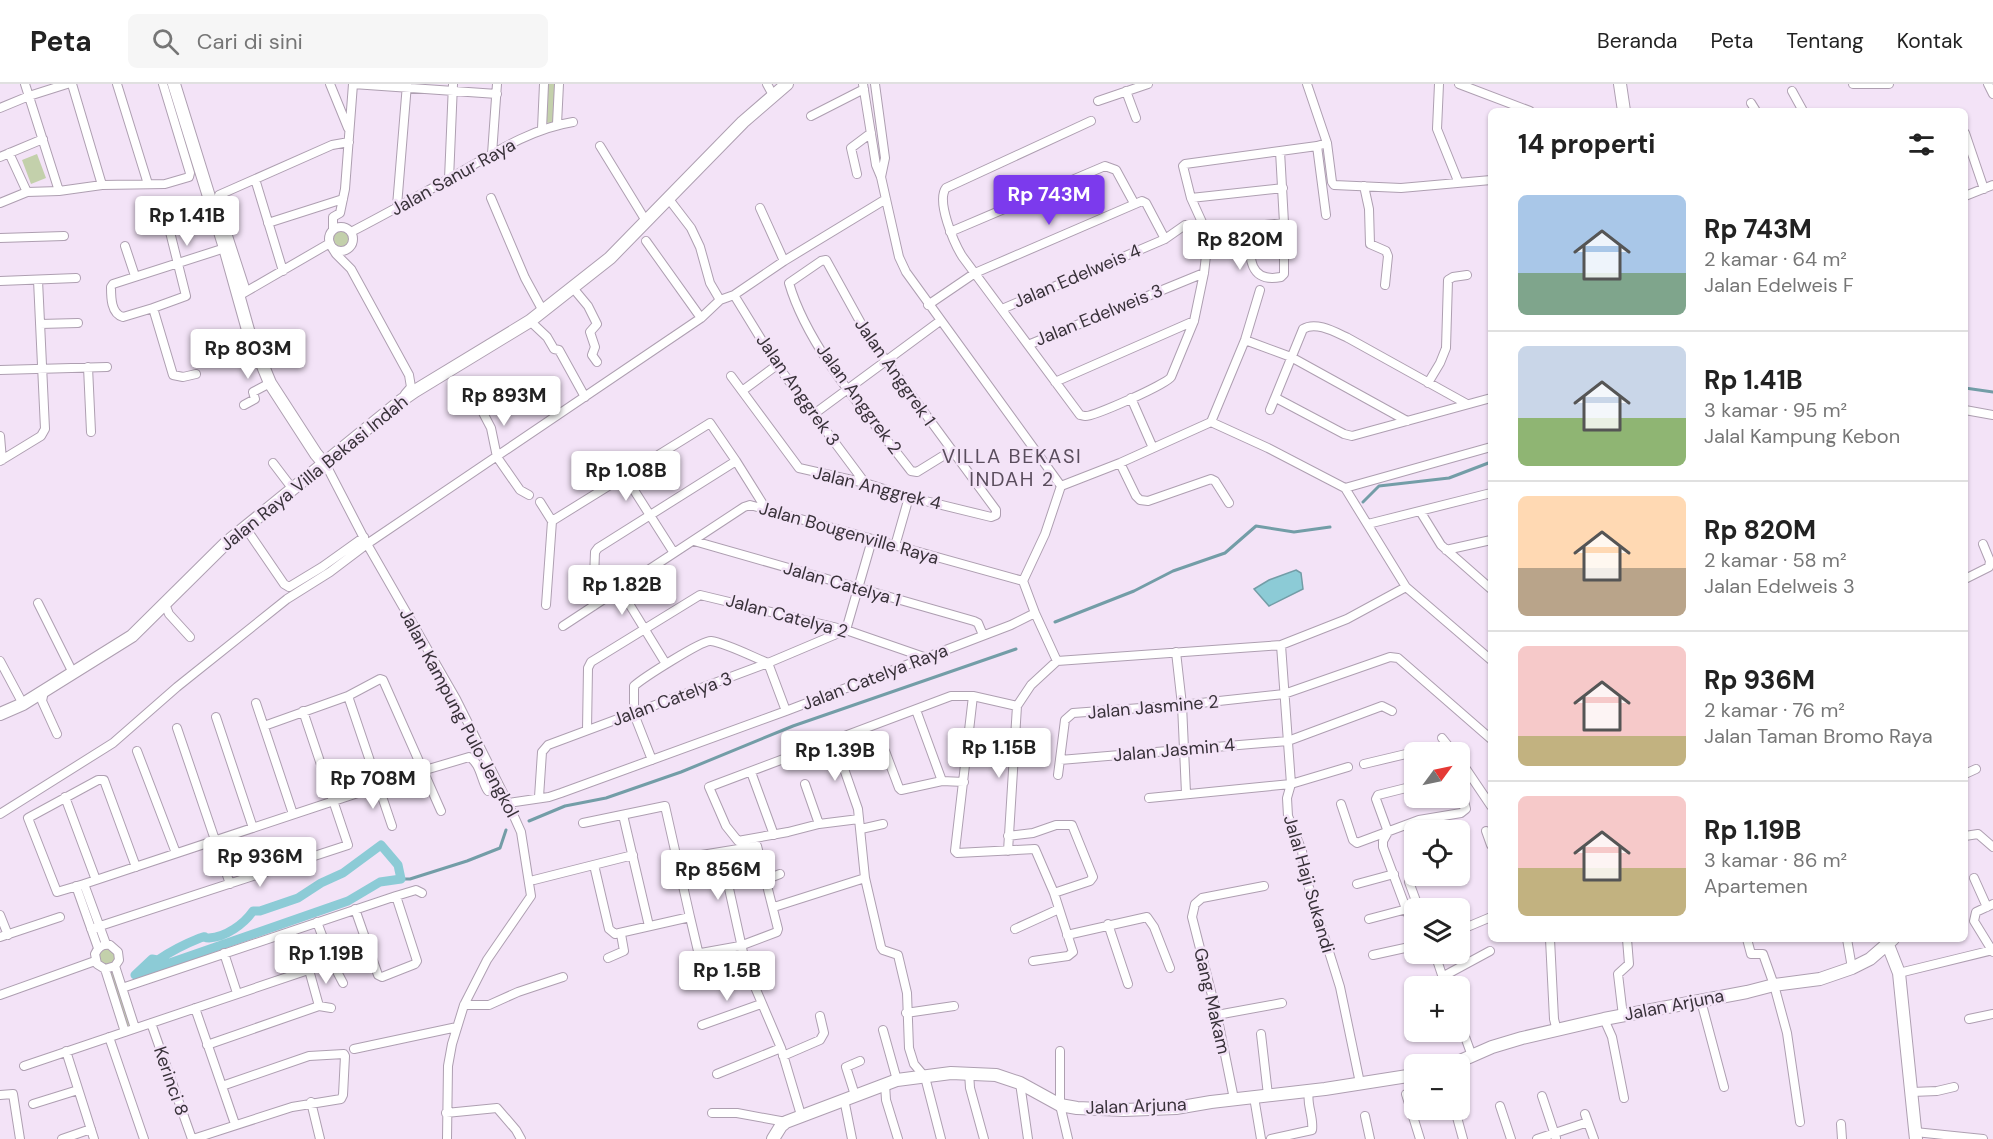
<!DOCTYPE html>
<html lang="id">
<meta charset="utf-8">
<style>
:root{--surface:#fff;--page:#f6f6f6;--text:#222;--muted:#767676;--line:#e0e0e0;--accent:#7c3aed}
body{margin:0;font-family:"DM Sans",sans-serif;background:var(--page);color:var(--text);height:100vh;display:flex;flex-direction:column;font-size:22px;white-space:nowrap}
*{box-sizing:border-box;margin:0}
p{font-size:20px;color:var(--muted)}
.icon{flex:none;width:33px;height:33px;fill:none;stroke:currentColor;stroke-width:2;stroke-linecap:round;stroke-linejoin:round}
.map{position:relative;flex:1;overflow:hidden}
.drawer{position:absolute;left:1488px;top:24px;width:480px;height:834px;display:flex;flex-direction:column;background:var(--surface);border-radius:9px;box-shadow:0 2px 4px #0004}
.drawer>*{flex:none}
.needle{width:39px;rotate:57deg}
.tools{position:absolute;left:1404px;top:658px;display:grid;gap:12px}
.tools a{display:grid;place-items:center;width:66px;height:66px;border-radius:9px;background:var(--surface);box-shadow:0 2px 4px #0004;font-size:30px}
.price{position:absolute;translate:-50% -51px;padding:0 14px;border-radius:6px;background:#fff;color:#222;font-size:20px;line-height:39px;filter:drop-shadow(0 2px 3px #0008)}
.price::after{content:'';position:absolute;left:50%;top:36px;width:18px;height:14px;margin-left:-9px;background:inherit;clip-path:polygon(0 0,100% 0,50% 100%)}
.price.selected{background:var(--accent);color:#fff}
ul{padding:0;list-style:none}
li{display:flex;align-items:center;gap:18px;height:150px;padding:0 30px}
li+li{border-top:2px solid var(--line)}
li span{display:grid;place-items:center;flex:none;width:168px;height:120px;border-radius:9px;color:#555}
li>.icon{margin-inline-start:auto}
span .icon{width:72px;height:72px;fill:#fffc;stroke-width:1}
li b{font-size:26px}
h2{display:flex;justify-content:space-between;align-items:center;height:72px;padding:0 30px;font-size:26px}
header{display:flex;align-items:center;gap:36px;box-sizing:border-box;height:84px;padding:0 30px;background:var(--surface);border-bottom:2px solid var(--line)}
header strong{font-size:28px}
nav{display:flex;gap:33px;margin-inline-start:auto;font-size:21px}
.search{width:420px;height:54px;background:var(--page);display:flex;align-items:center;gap:15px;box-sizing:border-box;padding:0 21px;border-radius:9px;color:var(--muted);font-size:22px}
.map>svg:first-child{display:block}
.green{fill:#c3d0ab}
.water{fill:#8ccbd6;stroke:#739da7;stroke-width:1.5}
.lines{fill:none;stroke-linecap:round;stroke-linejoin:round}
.stream{stroke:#739da7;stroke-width:3}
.canal{stroke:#8ccbd6;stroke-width:9}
.street-casing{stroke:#ae9fb1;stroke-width:10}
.secondary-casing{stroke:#ae9fb1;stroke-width:14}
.street{stroke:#fff;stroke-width:8}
.secondary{stroke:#fff;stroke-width:12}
.labels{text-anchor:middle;stroke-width:5;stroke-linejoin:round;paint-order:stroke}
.street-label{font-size:18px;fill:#383139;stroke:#f3e3f7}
.neighbourhood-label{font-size:20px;letter-spacing:1.5px;fill:#5a4d5d;stroke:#f3e3f7}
</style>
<header>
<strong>Peta</strong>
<div class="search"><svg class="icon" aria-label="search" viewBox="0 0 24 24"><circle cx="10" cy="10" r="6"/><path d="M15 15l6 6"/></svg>Cari di sini</div>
<nav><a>Beranda</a><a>Peta</a><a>Tentang</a><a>Kontak</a></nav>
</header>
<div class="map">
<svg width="1993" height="1055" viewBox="0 0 1993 1055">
<rect width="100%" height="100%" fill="#f3e3f7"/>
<!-- green -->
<path class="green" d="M544,0H559L557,40L542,38Z
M37,70L46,94L31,100L22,76Z
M330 155a12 12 0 1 1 24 0a12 12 0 1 1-24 0Z
M113,862L135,944L125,948L96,867Z"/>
<!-- water -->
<path class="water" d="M1296,486L1301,489L1303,505L1269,522L1254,505L1269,496Z"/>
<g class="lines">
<!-- stream -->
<path class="stream" d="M1965,304L1993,308
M1363,418L1379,402L1449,394L1491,378
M1055,538L1134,507L1173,487L1225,469L1256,442L1294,448L1330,443
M529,737L565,722L606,714L681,688L793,642L1016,565
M390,771L398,781L401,795H410L467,777L500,764L506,746"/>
<!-- canal -->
<path class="canal" d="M381,761L398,781L401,795L380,798L348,817L135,891L152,875L158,876C171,867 185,860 200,854C209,851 201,854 209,854C226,853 244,840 253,827H260L298,814L321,799L343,789Z"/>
<!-- street casing -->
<g class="street-casing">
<path id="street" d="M25,0L59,107
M72,0L102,101
M117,0L148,100
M330,0L348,44
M353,0L497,10
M767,0L773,11
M863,0L876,81L881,93L899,173L906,188L1061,402
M875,0L885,74L881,93
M1307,0L1327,59L1332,98L1334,101L1401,104L1491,96
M1439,0L1437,45L1458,97
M1459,0L1530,27
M1853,0H1889
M1988,0L1993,10
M1126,7L1136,34
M1792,7L1803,27
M1098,17L1148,0
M1751,19L1756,27
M0,24L29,12L67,0
M811,32L864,5
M557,40L559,0
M542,45L544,0
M1965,49L1984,105
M600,62L646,137
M1317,62L1326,131
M9,69L27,108
M492,70L497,0
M0,73L43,55
M857,90L851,64L871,49
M255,95L283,187
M449,95L453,0
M1364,102L1369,125L1370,160L1386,167L1388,172L1385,201
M1965,112L1993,101
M491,114L525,194L543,227
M668,114L691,144L700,163L710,199L720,216
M1191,114L1283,104
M0,119L27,108L59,107L102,101L165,100L189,93L190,89L163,0
M397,122L407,0
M760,124L784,177
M268,139L343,115
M1284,139L1206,147L1191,114L1183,82L1185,80L1317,62L1327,59
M329 155a12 12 0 1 1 24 0a12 12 0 1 1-24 0Z
M1250,144C1250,166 1245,200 1281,193L1284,190V139L1280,67
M333,146V133L340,129L345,105L353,0
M351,148C384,131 416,113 449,95C488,73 528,45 573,38
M950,148L1105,82L1116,86L1134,119
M0,154L64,152
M646,157L701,234
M125,162L135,192
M331,162L336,170L351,185L409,291L411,303L405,310
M0,197L76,194
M573,204L588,222L597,240L590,248L595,263L592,271L597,278
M246,207L217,118L219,111L332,61L349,58
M242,210L330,159
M734,211L777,281L865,399
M928,221L975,189L1142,117L1146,119L1165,155
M153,224L186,212L167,136
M1002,225L1165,155L1185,141L1194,142L1204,155L1207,163L1204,189L1194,237L1171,293C1167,300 1093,333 1085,332C1083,332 1082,331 1080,331L962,172C954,159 936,117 946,104L1091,37
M530,237L547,253L554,265L559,266L585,313
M40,240L78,239
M1245,256L1291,273L1407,337
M1028,261L1204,189
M88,283L91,348
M0,286L107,283
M196,290L183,293L173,291L153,224L123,233C111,230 111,213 111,203L113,200L225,164
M731,292L799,384L865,399L909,413L991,433L996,431V426L868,252L826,176L821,177L789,199C808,265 869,332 911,387L917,388L951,367
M1055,298L1194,237
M1428,299L1440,279L1446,264L1448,196L1453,193L1467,191
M742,307L777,281
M1131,314L1153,364
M1276,314L1344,350L1352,352L1491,314
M244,321L255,315L253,308L270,299
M480,323L491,344L497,373L520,406L529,411
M1270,326L1303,245C1316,237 1335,248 1348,254L1467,320
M1965,326L1993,331
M814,330L940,237
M1211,338L1268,364L1345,404L1406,503L1347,535L1281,561L1057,577L1035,529L1023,497L1045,450L1061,402L1120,379Z
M1211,338L1245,256L1260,206
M0,352L2,376
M0,377L41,352L45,345L38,196
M273,379L292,404
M325,379L367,460L456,615L508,719L521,748L531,812L487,876L464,921L452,960L448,982L447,1055
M1120,379L1136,412L1140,416L1148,417L1211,395L1215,397L1229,419
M625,392L674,469
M1345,404L1491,363
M540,418L552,437L546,521
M1420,427L1441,461L1491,505
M552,437L710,339L736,377
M1368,440L1491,409
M245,443L284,500L289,503L322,483L364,453
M694,457L974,537L978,539L983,551
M895,462L909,413
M1446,466L1491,456
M1965,495L1989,483L1990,477L1983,460
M1406,503L1491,576
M620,505L666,580
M38,519L73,589
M165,520L169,530L190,553
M593,522L595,468L598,464L736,377L766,425
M563,542L744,423L750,421L1023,497
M1281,561L1291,700L1287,714L1288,732L1302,767L1306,794L1340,903L1360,999
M1176,568L1182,621L1186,709
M0,577L23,620
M44,607L42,617L57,650
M348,612L392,742
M973,612L955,767L957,769L1035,765L1054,809L1073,868L1068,872L1033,877
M256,619L293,730
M916,626L942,697
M216,633L253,744
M264,642L348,612L380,595L383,596L441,727
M177,644L230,800
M587,646L588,584L591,578L700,511L846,546L924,573
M1442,654L1454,669
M834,656L858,725L865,794L881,863L883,866L898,871L907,909L909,964L914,980L925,993L941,1055
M137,667L176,769
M885,667L899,704L901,706L942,697L964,698
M652,676L634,630V602C643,594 702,556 711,557C726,559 753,573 768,579L786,627
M1060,676L1288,657L1382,622L1392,627
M1460,676L1491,722
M1364,680L1427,665L1436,669
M751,688L774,751
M1965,690L1976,685
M1058,691L1065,636L1073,629L1182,621L1284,610L1390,573L1398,574L1491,655
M805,700L819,740
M1414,702L1378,711L1376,715L1388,748L1383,757V763L1414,846
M65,713L96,796
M539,713L542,668L548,661L768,579L846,546L872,456
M1149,714L1291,700L1348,683
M508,719L549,713L561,709L786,627L1011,541L1035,529
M1341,720L1353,756L1357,759L1419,736L1461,729L1466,725L1460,701
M0,730L113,659L177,603L287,515L330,488L367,460L701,234L720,216L734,211L784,177L886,115
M623,731L649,842
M859,735L819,740L788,748L738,757L726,742L709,703L951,612H973L1017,622L1031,601L1057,577
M583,739L665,722L690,833
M861,745L883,740
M1486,747L1491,761
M1008,752L1033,749L1056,741H1072L1093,793L1090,797L1054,809
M1965,752L1978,750L1993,763
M1008,767L1017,622
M721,768L746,882L781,964L801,1031
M594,781L609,845L615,850L690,833L698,867L701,869L740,862L777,848L778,845L757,762L677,775
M136,783L104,696H98L28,734L57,808L84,800L379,702L422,687L469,673C481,679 481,697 488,707
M1974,794L1987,823
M767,795L780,790
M534,796L633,771
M1409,798L1419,825
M84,800L106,860
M1357,800L1394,790
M76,802L98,864
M1993,820L1976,828L1974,837L1993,868
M774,823L865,794
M355,825L378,891L382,893L415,880L417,877L396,812
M0,831L8,851
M1369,835L1407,825
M317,838L332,878L343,899
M1108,840L1128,900
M91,845L348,761L303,627
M1015,845L1059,825
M1460,846L1491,833
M1067,851L1147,833L1154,843L1170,884
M0,853L60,833
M1550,855L1554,935L1557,947
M1747,855L1751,870H1763L1774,901L1787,949L1800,1038
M1847,855L1852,884
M224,869L237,909
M1435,870L1446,903
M1373,871L1414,862
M608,874L624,867L621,850
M115,882L105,885L97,880L95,870C98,863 102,860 110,861L118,868L119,876L115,882L135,944
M105,885L125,948
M309,886L319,922
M1899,889L1993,866
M1442,893L1490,867
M122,904L396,812L416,806L422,809
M0,911L95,877
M1701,917L1724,1003
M464,921H489L518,908L563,893
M195,924L235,1040
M906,929L954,922
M1217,931L1282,919
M1623,932L1618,890L1629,880L1627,855
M1604,935L1612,953L1624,1014
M1969,935L1993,930
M151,939L192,1055
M1460,939L1472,972
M702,941L761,920
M883,946L897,996
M1261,950L1268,1011
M109,953L144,1055
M207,961L319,922L331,924
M354,965L457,943
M66,967L94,1055
M1060,967V1021L1068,1055
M783,972L820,956L824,949L820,932
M24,982L332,878
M969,988L970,1004L984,1055
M717,990L781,964
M1020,999L1028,1055
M885,1000L886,1016L898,1055
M1912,1008L1937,1007L1954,1003
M1406,1010L1420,1055
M0,1011L13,1010L20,1055
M855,1011L846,983L860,977
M1542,1012L1556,1054
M1254,1013L1261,1055
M844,1015L852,1055
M1234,1015L1217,931L1192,833L1195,820L1202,814L1264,802
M311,1018L320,1055
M33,1020L78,1006
M1500,1022L1511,1055
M1455,1026L1463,1055
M446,1029L497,1024L516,1046L521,1055
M712,1029H737L786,1038
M1585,1030L1594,1055
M1365,1032L1370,1055
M1841,1040L1842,1055
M1915,1048L1983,1055
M62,1055L91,1045
M193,1055L292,1023L341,1015L343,1011L345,972L344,970L309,972L222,1002
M1271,1055L1312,1046C1314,1033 1306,1020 1309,1007
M1537,1055L1588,1038"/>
</g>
<!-- secondary casing -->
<g class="secondary-casing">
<path id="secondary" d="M174,0L225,164L248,246L270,299L316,370L322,377H328
M1620,0L1624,27
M0,630L23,620L132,552L226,459L402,316L415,307L530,237L610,174L743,38L787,0
M1888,861L1899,889L1916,1055
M1451,981L1492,963L1522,954L1604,935L1747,908L1774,901L1820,895L1852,884L1870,875L1893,855
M773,1055L781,1042L786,1038L897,996L951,989L996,991L1020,999L1060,1021L1077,1024L1124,1026L1176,1024L1211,1018L1325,1005L1414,991"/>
</g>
<!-- street -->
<use href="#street" class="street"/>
<!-- secondary -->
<use href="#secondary" class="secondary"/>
</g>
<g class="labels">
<!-- street labels -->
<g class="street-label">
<text transform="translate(453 93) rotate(-29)" y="6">Jalan Sanur Raya</text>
<text transform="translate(1077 192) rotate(-23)" y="6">Jalan Edelweis 4</text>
<text transform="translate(1099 231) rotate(-22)" y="6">Jalan Edelweis 3</text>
<text transform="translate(895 288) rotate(55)" y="6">Jalan Anggrek 1</text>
<text transform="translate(798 306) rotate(55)" y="6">Jalan Anggrek 3</text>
<text transform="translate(859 315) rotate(54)" y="6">Jalan Anggrek 2</text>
<text transform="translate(314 389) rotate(-39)" y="6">Jalan Raya Villa Bekasi Indah</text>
<text transform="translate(877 404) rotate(14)" y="6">Jalan Anggrek 4</text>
<text transform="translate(849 449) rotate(16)" y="6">Jalan Bougenville Raya</text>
<text transform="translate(842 500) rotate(16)" y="6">Jalan Catelya 1</text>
<text transform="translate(787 532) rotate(15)" y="6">Jalan Catelya 2</text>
<text transform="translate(875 593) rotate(-21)" y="6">Jalan Catelya Raya</text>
<text transform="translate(672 615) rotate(-20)" y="6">Jalan Catelya 3</text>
<text transform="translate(1153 623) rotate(-5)" y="6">Jalan Jasmine 2</text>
<text transform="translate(459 629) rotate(62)" y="6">Jalan Kampung Pulo Jengkol</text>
<text transform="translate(1174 666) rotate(-5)" y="6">Jalan Jasmin 4</text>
<text transform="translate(1309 800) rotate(74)" y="6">Jalal Haji Sukandi</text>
<text transform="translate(1212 917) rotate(77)" y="6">Gang Makam</text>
<text transform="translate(1674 921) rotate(-11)" y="6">Jalan Arjuna</text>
<text transform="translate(171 997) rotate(71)" y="6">Kerinci 8</text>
<text transform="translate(1136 1022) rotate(-2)" y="6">Jalan Arjuna</text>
</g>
<!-- neighbourhood labels -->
<g class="neighbourhood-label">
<text x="1012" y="379">VILLA BEKASI<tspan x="1012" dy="23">INDAH 2</tspan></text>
</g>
</g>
</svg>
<div class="tools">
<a><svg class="needle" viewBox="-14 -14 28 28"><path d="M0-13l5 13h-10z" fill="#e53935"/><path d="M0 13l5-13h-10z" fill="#767676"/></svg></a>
<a><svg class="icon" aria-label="locate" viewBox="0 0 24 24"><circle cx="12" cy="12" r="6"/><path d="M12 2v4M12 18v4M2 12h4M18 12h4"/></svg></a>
<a><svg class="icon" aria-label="layers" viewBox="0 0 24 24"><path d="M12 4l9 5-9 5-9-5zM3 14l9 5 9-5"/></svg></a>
<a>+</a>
<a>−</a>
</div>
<b class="price selected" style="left:1049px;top:142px">Rp 743M</b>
<b class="price" style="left:187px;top:163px">Rp 1.41B</b>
<b class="price" style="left:1240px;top:187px">Rp 820M</b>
<b class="price" style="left:248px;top:296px">Rp 803M</b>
<b class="price" style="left:504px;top:343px">Rp 893M</b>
<b class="price" style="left:626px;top:418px">Rp 1.08B</b>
<b class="price" style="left:622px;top:532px">Rp 1.82B</b>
<b class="price" style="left:999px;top:695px">Rp 1.15B</b>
<b class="price" style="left:835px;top:698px">Rp 1.39B</b>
<b class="price" style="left:373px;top:726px">Rp 708M</b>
<b class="price" style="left:260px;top:804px">Rp 936M</b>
<b class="price" style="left:718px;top:817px">Rp 856M</b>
<b class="price" style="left:326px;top:901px">Rp 1.19B</b>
<b class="price" style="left:727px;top:918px">Rp 1.5B</b>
<section class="drawer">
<h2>14 properti<svg class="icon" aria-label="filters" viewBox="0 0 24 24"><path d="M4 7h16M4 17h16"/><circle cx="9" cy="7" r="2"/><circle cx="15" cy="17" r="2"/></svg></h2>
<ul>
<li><span style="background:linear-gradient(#a9c7e8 65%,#7fa58c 0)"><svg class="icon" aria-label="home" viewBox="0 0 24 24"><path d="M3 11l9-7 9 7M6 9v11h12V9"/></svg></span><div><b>Rp 743M</b><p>2 kamar · 64 m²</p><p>Jalan Edelweis F</p></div></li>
<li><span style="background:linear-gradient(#c9d6e8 60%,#8fb573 0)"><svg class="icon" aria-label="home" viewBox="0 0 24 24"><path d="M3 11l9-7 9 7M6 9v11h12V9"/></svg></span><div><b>Rp 1.41B</b><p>3 kamar · 95 m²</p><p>Jalal Kampung Kebon</p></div></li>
<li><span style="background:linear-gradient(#ffd9b3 60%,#b9a48a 0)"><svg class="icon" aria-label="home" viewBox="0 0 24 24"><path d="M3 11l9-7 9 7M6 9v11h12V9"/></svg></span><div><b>Rp 820M</b><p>2 kamar · 58 m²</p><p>Jalan Edelweis 3</p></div></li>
<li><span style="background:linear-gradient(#f6c9c9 75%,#c2b280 0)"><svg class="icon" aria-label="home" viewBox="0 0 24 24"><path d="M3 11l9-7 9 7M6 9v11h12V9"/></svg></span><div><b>Rp 936M</b><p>2 kamar · 76 m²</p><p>Jalan Taman Bromo Raya</p></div></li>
<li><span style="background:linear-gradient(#f6c9c9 60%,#c2b280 0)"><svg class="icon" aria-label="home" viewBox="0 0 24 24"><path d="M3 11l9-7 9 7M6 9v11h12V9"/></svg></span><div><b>Rp 1.19B</b><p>3 kamar · 86 m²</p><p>Apartemen</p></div></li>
</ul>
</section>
</div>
